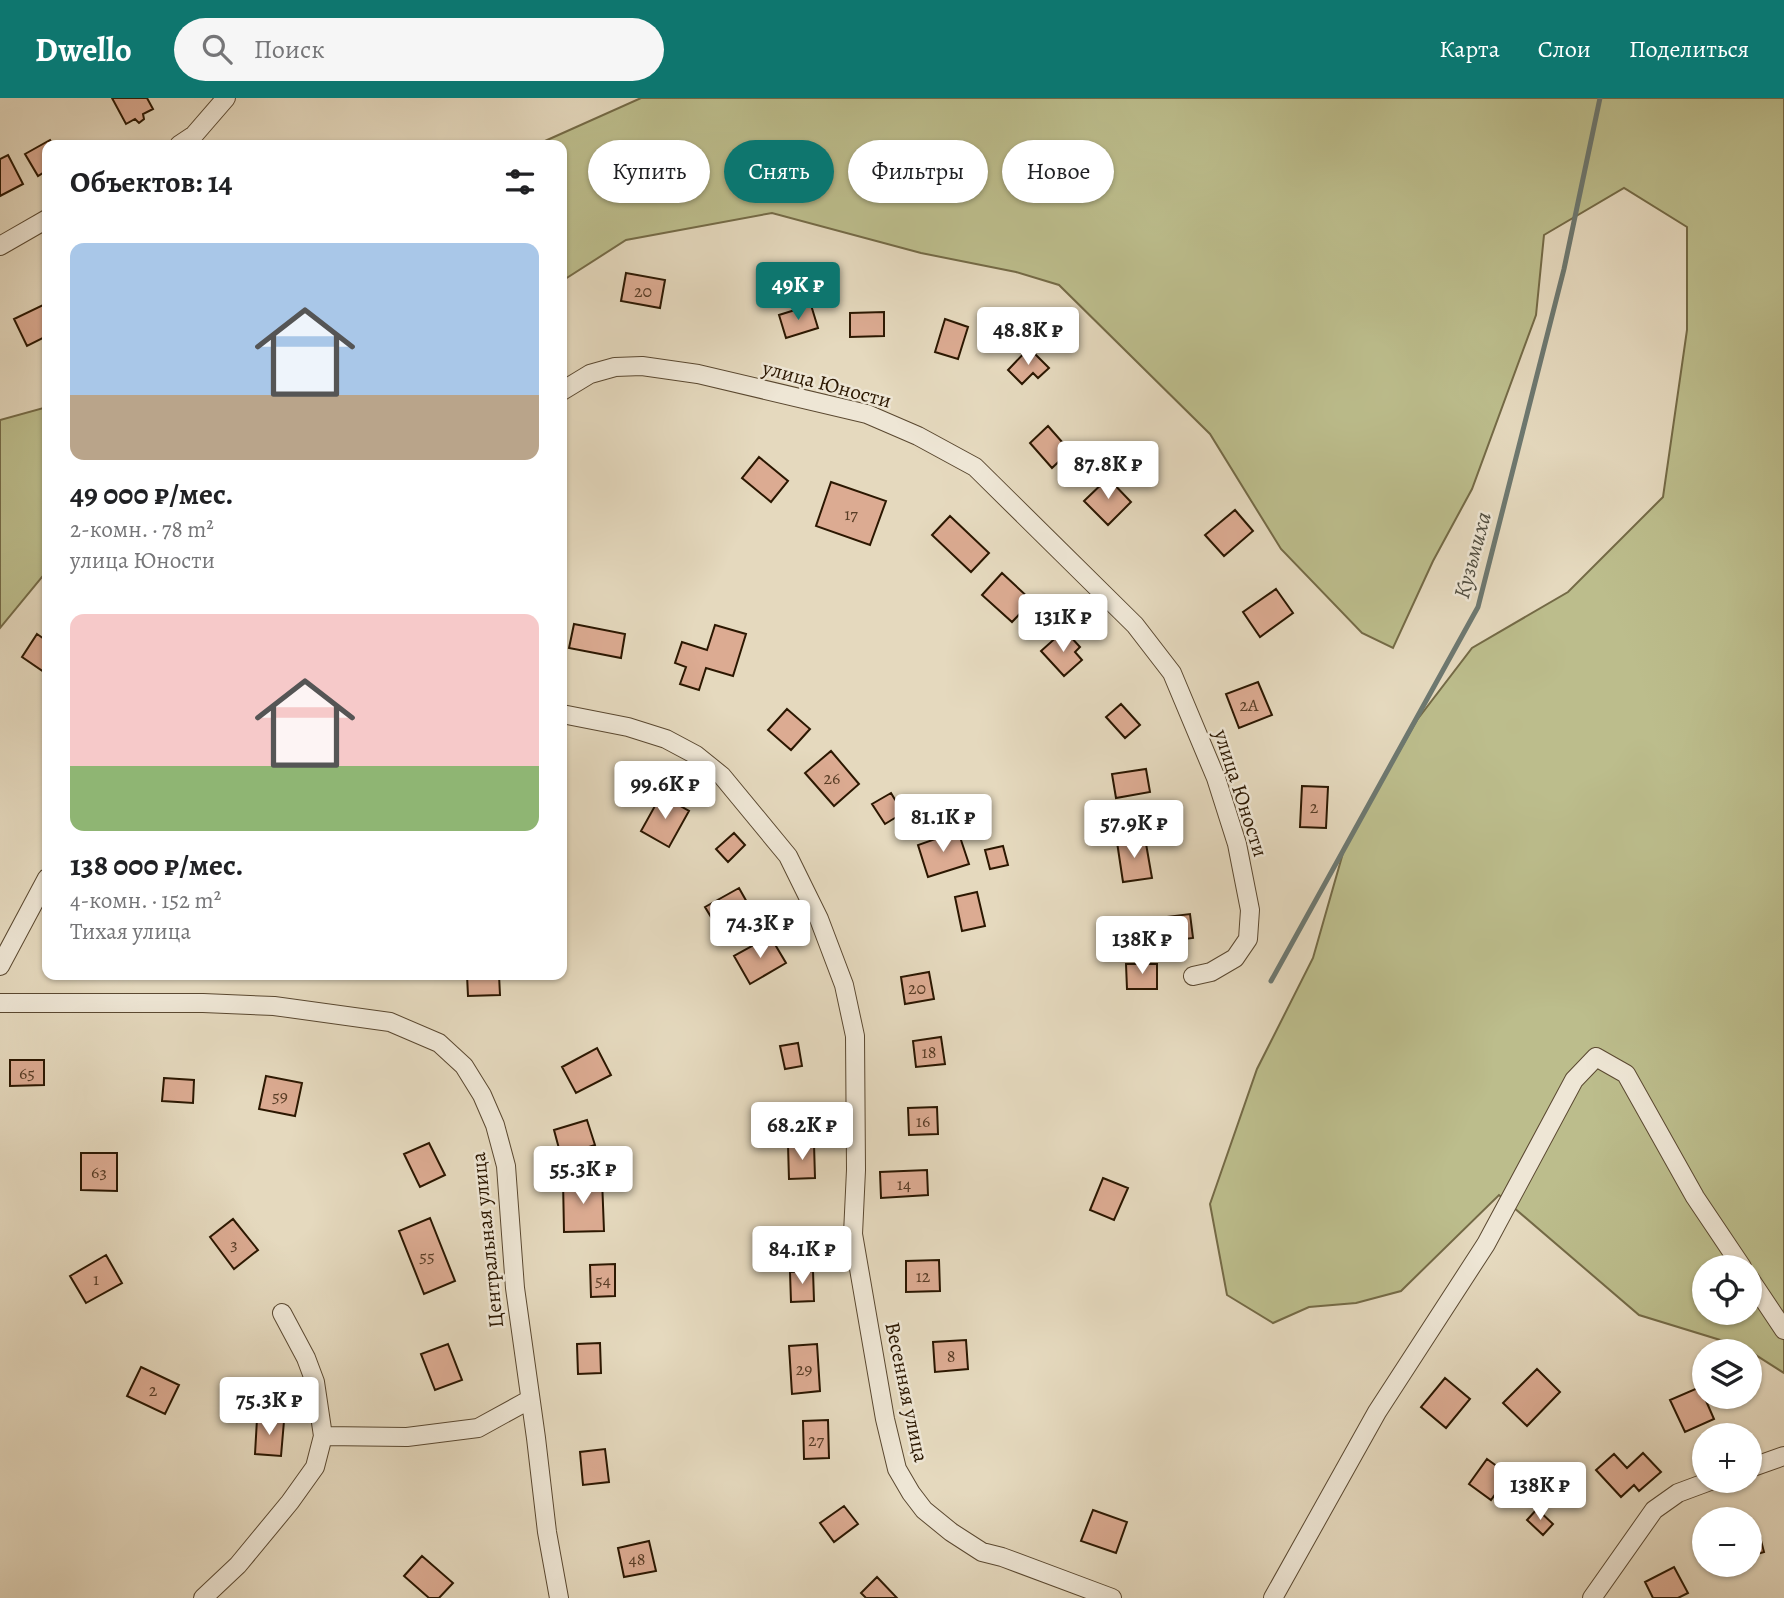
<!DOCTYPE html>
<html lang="ru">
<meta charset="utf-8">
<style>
:root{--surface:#fff;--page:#f6f6f6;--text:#202124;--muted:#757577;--accent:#0f766e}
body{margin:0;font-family:Alegreya,serif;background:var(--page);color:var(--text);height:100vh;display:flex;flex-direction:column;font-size:26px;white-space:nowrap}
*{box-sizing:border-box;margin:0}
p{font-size:23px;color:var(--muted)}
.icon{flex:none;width:38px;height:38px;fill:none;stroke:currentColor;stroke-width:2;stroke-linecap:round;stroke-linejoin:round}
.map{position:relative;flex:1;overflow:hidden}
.details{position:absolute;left:42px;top:42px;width:525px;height:840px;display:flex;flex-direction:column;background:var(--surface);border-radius:14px;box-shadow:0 2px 5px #0004}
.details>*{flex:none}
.top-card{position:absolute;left:588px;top:42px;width:665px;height:63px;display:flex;gap:14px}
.buttons{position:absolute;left:1692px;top:1157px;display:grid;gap:14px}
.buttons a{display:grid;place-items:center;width:70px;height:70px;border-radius:50%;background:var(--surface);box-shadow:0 2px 5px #0004;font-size:35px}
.price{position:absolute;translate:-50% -60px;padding:0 16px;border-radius:7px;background:#fff;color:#222;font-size:23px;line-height:46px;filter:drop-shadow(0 2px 4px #0008)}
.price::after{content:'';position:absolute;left:50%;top:42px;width:21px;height:16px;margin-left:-10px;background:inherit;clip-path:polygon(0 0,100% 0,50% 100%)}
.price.on{background:var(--accent);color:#fff}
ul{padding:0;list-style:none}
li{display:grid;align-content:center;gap:14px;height:371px;padding:0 28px}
li span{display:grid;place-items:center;height:217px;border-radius:14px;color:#555}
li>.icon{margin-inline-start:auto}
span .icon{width:126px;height:126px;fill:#fffc;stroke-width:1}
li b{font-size:30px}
h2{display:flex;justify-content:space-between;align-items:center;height:84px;padding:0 28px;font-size:30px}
.tag{padding:0 24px;border-radius:32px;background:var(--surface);box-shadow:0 2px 5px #0004;font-size:24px;line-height:63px}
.tag.on{background:var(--accent);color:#fff}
header{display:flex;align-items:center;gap:42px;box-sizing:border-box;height:98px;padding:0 35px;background:var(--accent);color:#fff}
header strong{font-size:33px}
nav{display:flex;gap:38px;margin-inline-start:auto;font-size:24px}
.search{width:490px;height:63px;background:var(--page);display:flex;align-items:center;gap:18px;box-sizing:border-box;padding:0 24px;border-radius:38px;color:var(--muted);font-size:26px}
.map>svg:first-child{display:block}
.green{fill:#bcbd8c;stroke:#746a46;stroke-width:2;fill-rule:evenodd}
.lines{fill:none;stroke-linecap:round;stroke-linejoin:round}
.stream{stroke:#6d7870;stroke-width:5}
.building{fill:#dcab92;stroke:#2b1701;stroke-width:2}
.minor-casing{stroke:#5a4830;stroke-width:20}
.minor{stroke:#eee6d5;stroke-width:18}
.labels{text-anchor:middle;stroke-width:5;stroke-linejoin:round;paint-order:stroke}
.number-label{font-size:18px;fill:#573c25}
.street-label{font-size:21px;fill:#2b1701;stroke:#eee6d5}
.water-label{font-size:23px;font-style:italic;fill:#524f42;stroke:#eee6d5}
</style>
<header>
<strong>Dwello</strong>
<div class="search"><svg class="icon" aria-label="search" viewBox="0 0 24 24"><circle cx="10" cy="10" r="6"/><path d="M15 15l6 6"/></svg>Поиск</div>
<nav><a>Карта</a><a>Слои</a><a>Поделиться</a></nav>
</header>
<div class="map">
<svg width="1784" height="1500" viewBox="0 0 1784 1500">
<rect width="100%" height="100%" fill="#e5d9be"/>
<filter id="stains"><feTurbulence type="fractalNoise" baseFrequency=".00286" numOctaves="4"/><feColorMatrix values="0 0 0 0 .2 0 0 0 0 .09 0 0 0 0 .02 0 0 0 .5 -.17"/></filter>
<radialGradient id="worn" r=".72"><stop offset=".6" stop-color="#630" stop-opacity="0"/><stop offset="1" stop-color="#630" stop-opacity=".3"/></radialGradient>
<!-- green -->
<path class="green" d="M641,0H1784V1275L1743,1249L1639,1217L1499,1097L1401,1193L1356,1205L1309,1209L1273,1225L1227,1197L1210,1106L1257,971L1313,860L1345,748L1417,622L1472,550L1568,494L1663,399L1687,232V129L1624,90L1544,137L1536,217L1472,391L1433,463L1393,550L1362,535L1281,451L1210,336L1059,187L1016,174L921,155L772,115L626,142L562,183V47H536ZM1704,1169H1750V1214H1704Z
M47,309V473L0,530V322Z"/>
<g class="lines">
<!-- stream -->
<path class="stream" d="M1271,883L1478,509L1564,171L1600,0"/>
</g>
<!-- building -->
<path class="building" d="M112,0H147L153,11L143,16L144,21L139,25L135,21L126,26Z
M50,42L53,47H47V77L43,75L38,78L25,56Z
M8,57L23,86L0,98V61Z
M626,175L665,182L660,210L621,203Z
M43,207L47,216V238L27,248L14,221Z
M811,207L818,230L786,240L779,217Z
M884,214V238L850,239V215Z
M945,221L968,229L958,261L935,254Z
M1029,250L1049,270L1038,280L1033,275L1022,286L1008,272Z
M1048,328L1070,353L1052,370L1030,345Z
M759,359L788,383L771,404L742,380Z
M1108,380L1131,404L1108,427L1084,403Z
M831,384L886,403L870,447L816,428Z
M1235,412L1253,433L1224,458L1205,437Z
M950,418L989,455L971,474L932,437Z
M1002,475L1032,503L1012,524L982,497Z
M1276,491L1293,515L1260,539L1243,514Z
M574,526L625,536L621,560L569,550Z
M715,527L746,536L733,578L706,570L699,592L680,586L686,569L675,565L682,544L707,552Z
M37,536L47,543V576L22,559Z
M1060,536L1064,542L1069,537L1080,549L1075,554L1082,562L1064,578L1041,553Z
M1258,584L1272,617L1239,630L1226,596Z
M1121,606L1140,627L1125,640L1106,619Z
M787,611L810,631L791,652L768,632Z
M831,653L859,686L834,708L805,675Z
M1146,671L1150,694L1116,700L1112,676Z
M1302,688L1328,689L1326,730L1300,729Z
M891,695L903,715L885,726L872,706Z
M661,697L689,713L669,749L641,733Z
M958,733L969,766L928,779L918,747Z
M734,735L745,747L728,764L716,751Z
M1145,740L1152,780L1123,784L1117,744Z
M1003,748L1008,767L990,771L985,752Z
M739,790L753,815L720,834L705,809Z
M977,794L985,828L962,833L955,799Z
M1190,816L1193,840L1145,846L1142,822Z
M770,838L786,865L750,886L734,858Z
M1126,866H1157V891H1127Z
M929,874L934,901L905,906L901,879Z
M467,877H499L500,897L468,898Z
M941,939L945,966L916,969L913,943Z
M798,945L802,968L785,971L780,948Z
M597,950L611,977L576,995L562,969Z
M10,962H44V987L10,988Z
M266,978L302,985L295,1018L259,1011Z
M164,980L194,982L193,1005L162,1003Z
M937,1009L938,1036L909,1037L908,1010Z
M587,1022L595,1047L561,1058L554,1032Z
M429,1045L445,1077L420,1089L404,1056Z
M814,1046L815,1080L789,1081L788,1047Z
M81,1055H117V1093L81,1092Z
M927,1072L928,1097L881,1100L880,1074Z
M1103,1080L1128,1090L1114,1122L1090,1112Z
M602,1081L604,1133L564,1134L563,1082Z
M430,1120L455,1183L424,1196L399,1133Z
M233,1121L258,1152L234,1171L210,1139Z
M106,1157L122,1185L86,1205L70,1178Z
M939,1162L940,1193L906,1194V1163Z
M615,1166V1198L591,1199L590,1167Z
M813,1173L814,1203L791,1204L790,1174Z
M966,1242L968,1271L935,1274L933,1244Z
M600,1245L601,1275L578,1276L577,1246Z
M448,1246L462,1282L435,1292L421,1256Z
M817,1246L820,1293L792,1296L789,1248Z
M141,1269L179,1287L165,1316L127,1298Z
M1537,1271L1560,1294L1527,1328L1503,1305Z
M1445,1280L1470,1301L1446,1330L1421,1309Z
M1700,1289L1714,1321L1685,1334L1670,1302Z
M257,1321L284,1323L281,1358L255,1356Z
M828,1322L829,1360L804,1361L803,1323Z
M605,1351L609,1384L583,1387L580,1354Z
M1643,1355L1661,1374L1639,1393L1634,1387L1621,1399L1596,1372L1614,1356L1627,1370Z
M1487,1361L1509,1377L1491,1402L1469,1386Z
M1562,1379L1579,1394L1569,1405L1552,1390Z
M844,1408L858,1426L834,1444L820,1425Z
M1537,1411L1553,1426L1543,1437L1527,1422Z
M1093,1412L1127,1424L1116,1455L1081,1443Z
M1758,1431L1764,1454L1750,1458V1432Z
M649,1443L656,1473L624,1479L618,1450Z
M422,1458L453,1485L439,1500H429L404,1478Z
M1674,1469L1688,1495L1678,1500H1653L1645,1484Z
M877,1479L897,1500H866L861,1495Z"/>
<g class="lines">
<!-- minor casing -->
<g class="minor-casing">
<path id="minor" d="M179,47L194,37L226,0
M0,148L47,121
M562,293L590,276L615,269L642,268L698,276L867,316L918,338L975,369L1135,527L1172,575L1216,680L1237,746L1250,812L1248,841L1235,860L1211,874L1193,878
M562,616L628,629L666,641L696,657L722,678L788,758L819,821L844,887L855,938L856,1072L853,1136L885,1321L897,1371L911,1395L924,1412L951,1434L982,1454L1002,1459L1112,1500
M0,868L47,780
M0,905H203L274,908L390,924L439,945L464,968L482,997L495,1027L506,1068L515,1190L536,1340L547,1434L559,1500
M1750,1181L1784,1232
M323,1338L407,1339L478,1330L529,1302
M1750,1370L1784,1358
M203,1500L238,1467L290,1404L315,1369L323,1338L315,1284L306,1260L282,1215
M1273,1500L1377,1314L1486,1146L1574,982L1596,959L1626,976L1695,1099L1742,1169
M1592,1500L1654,1412L1678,1395L1713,1382"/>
</g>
<!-- minor -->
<use href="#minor" class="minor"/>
</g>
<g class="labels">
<!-- number labels -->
<g class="number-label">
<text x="643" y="199">20</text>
<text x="851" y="422">17</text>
<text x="1249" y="613">2А</text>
<text x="832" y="686">26</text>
<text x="1314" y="715">2</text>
<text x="917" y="896">20</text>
<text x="929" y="960">18</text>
<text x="27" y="981">65</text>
<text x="280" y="1004">59</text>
<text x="923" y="1029">16</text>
<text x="99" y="1080">63</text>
<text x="904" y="1092">14</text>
<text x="234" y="1152">3</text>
<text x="427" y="1164">55</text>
<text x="923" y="1184">12</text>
<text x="96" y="1187">1</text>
<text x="603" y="1188">54</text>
<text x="951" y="1264">8</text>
<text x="804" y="1277">29</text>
<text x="153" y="1298">2</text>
<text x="816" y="1348">27</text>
<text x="637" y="1467">48</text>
</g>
<!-- street labels -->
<g class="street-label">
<text transform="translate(827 286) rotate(15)" y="7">улица Юности</text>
<text transform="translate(1241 695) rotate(72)" y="7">улица Юности</text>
<text transform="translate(487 1142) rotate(-96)" y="7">Центральная улица</text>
<text transform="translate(907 1294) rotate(78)" y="7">Весенняя улица</text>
</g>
<!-- water labels -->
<g class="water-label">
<text transform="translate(1472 457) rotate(-75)" y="8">Кузьмиха</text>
</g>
</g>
<rect width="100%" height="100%" filter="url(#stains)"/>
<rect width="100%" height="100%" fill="url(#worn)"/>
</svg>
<div class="buttons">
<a><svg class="icon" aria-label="locate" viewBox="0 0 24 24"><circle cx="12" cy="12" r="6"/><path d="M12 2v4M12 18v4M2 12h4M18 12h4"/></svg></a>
<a><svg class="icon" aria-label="layers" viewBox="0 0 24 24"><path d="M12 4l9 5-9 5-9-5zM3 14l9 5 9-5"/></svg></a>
<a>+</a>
<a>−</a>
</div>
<b class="price on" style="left:798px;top:224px">49K ₽</b>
<b class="price" style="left:1028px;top:269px">48.8K ₽</b>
<b class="price" style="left:1108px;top:403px">87.8K ₽</b>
<b class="price" style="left:1063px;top:556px">131K ₽</b>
<b class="price" style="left:665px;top:723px">99.6K ₽</b>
<b class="price" style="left:943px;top:756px">81.1K ₽</b>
<b class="price" style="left:1134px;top:762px">57.9K ₽</b>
<b class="price" style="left:760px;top:862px">74.3K ₽</b>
<b class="price" style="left:1142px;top:878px">138K ₽</b>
<b class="price" style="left:802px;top:1064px">68.2K ₽</b>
<b class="price" style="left:583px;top:1108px">55.3K ₽</b>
<b class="price" style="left:802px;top:1188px">84.1K ₽</b>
<b class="price" style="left:269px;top:1339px">75.3K ₽</b>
<b class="price" style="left:1540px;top:1424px">138K ₽</b>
<div class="top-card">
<a class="tag">Купить</a>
<a class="tag on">Снять</a>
<a class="tag">Фильтры</a>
<a class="tag">Новое</a>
</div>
<section class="details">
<h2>Объектов: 14<svg class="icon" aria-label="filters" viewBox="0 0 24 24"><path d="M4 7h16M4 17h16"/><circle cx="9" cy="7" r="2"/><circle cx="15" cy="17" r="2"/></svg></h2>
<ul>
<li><span style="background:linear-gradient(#a9c7e8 70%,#b9a48a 0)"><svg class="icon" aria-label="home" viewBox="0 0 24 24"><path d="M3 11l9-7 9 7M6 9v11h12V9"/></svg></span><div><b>49 000 ₽/мес.</b><p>2-комн. · 78 m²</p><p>улица Юности</p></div></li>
<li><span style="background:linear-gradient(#f6c9c9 70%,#8fb573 0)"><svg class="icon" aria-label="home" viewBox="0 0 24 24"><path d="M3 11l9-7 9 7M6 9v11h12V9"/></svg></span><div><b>138 000 ₽/мес.</b><p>4-комн. · 152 m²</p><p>Тихая улица</p></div></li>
</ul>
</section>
</div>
